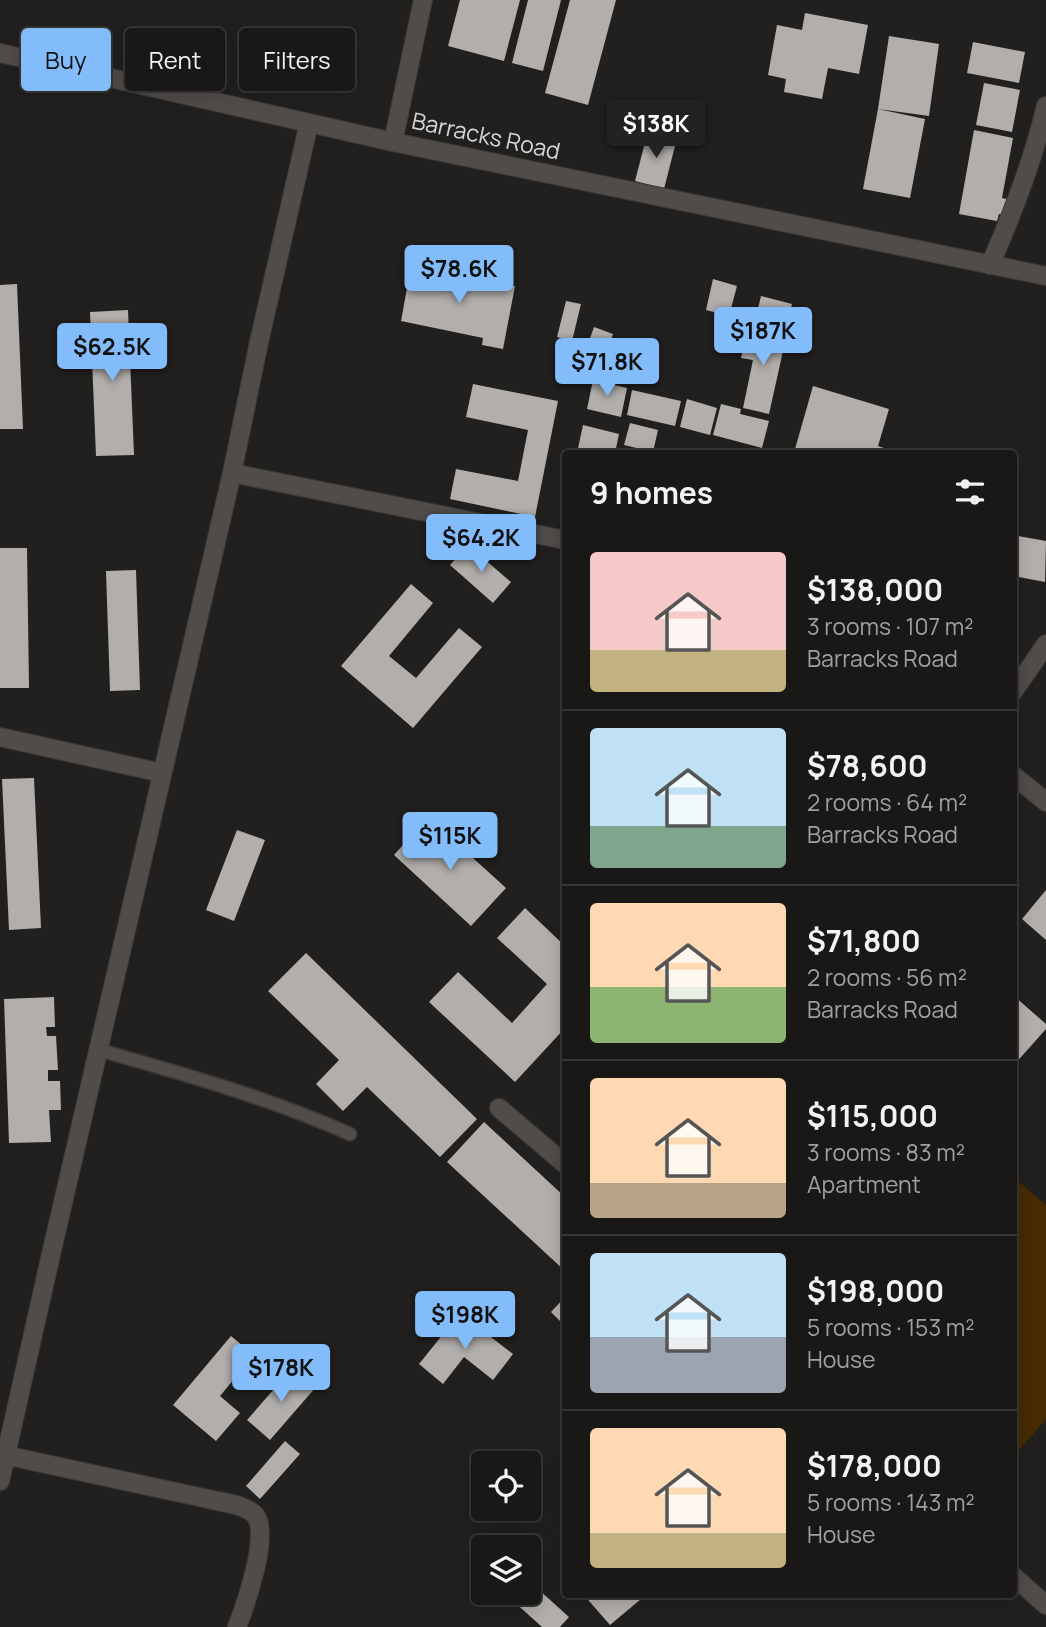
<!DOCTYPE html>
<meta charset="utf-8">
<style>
:root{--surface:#1a1816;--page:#272523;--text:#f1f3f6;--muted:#9fa0a1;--line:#383735;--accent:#82bcfa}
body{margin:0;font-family:Manrope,sans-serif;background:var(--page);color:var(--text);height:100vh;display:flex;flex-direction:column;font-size:26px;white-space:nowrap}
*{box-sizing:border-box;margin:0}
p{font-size:23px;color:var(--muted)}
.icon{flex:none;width:38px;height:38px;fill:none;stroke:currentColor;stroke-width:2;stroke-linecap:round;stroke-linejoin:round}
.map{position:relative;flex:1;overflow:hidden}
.drawer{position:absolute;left:562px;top:450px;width:455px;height:1148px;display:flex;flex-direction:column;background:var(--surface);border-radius:7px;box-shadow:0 4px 18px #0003,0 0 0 2px var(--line)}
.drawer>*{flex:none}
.guide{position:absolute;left:21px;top:28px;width:436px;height:63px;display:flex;gap:14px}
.tools{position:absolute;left:471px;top:1451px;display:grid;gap:14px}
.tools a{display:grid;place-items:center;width:70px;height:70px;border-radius:7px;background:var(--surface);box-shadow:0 4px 18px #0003,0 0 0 2px var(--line);font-size:35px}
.price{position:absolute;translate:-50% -60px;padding:0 16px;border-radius:7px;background:var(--accent);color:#111;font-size:23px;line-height:46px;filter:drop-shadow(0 2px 4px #0008)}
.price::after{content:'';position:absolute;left:50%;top:42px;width:21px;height:16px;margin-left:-10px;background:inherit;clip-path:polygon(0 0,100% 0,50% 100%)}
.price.on{background:#222;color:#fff}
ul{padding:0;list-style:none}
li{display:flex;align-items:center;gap:21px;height:175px;padding:0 28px}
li+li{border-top:2px solid var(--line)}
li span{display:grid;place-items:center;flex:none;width:196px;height:140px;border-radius:7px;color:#555}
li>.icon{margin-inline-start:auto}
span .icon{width:84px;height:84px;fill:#fffc;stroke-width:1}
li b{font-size:30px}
h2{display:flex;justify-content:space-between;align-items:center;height:84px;padding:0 28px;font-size:30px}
.tag{padding:0 24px;border-radius:7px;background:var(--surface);box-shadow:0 4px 18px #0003,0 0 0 2px var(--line);font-size:24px;line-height:63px}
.tag.on{background:var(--accent);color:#111}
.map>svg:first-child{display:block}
.green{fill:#462b03}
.building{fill:#b1aeab}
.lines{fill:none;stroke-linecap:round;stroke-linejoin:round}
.service-casing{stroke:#3d3b39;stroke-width:15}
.minor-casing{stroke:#3d3b39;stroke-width:20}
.tertiary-casing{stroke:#3d3b39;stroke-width:20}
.service{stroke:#4f4c4a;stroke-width:12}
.minor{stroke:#4f4c4a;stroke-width:18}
.tertiary{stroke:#4f4c4a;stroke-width:18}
.labels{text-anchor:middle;stroke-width:7;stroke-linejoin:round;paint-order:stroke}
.street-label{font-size:23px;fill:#d7d6d4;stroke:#22201e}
</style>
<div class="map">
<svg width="1046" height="1627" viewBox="0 0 1046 1627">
<rect width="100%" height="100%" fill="#22201e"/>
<!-- green -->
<path class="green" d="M1013,1177L1046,1205V1419L1013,1457Z"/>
<!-- building -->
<path class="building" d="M460,0H520L504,61L448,46Z
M528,0H561L543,71L512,63Z
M570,0H616L588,105L545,93Z
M805,13L868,25L859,74L828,68L822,99L784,92L786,79L768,75L777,25L802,30Z
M889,36L939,44L929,116L878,109Z
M973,42L1025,52L1019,83L967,73Z
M984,83L1020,90L1012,132L976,125Z
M878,109L925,119L910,198L863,189Z
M974,130L1013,138L1002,198L1011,200L1009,215L999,214L997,221L959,214Z
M648,131L677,138L664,189L635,181Z
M411,266L515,286L503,349L482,345L483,338L401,321Z
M713,279L737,286L729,316L706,310Z
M17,284L23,429H0V285Z
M761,296L792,304L787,325L756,317Z
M566,301L581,304L572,341L557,337Z
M128,310L134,455L96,456L90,312Z
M594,327L613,334L604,362L584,355Z
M761,327L787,333L769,414L743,408L753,360L741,358L746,333L759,336Z
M593,380L627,388L621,417L587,409Z
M473,384L558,401L535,517L450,499L456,469L518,481L528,430L466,417Z
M813,386L889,409L878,446L898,453H808L795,449Z
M632,390L681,401L675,426L627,415Z
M687,399L717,408L710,435L680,427Z
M721,404L741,409L740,414L769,421L762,448L713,435Z
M630,423L658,430L653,452L624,445Z
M583,425L619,434L615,453H577Z
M623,448L641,452V453H622Z
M1018,536L1046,541L1045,582L1013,576V563Z
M468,545L511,582L493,603L450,565Z
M0,548H27L29,688H0Z
M136,570L140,690L110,691L106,571Z
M411,584L433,603L389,656L416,678L459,628L482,647L413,728L341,666Z
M34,778L41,928L9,930L2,779Z
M428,817L506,888L471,926L394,855Z
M237,830L265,840L234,921L206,910Z
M1046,890V940L1022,919Z
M525,908L565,946V1028L515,1082L429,1002L458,972L512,1023L547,984L497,938Z
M306,953L477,1119L440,1157L367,1087L343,1111L316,1084L339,1060L268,991Z
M1013,995L1046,1024V1029L1013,1066Z
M54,997L55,1027H46L47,1036H56L58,1070H48V1081H60L61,1110H49L51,1142L9,1143L4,999Z
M484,1122L565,1197V1271L447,1162Z
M565,1297V1326L551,1312Z
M460,1313L513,1354L493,1380L464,1357L443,1384L419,1364Z
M231,1336L254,1355L220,1396L240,1413L216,1441L173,1405Z
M293,1367L316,1387L270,1440L247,1420Z
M285,1441L300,1454L260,1499L246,1486Z
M528,1580L569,1617L560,1627H542L511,1599L517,1592H528Z
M583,1594H647L610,1625Z"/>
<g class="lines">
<!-- service casing -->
<g class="service-casing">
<path id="service" d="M99,1050C184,1074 269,1098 350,1134"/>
</g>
<!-- minor casing -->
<g class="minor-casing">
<path id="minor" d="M393,142L423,0
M990,265C1013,213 1033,160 1046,106
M232,473L565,540
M1013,692L1046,644
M0,737L162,773
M1013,775L1046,802
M499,1108L565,1164
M0,1454L213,1500C226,1503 246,1505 255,1515C271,1533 245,1606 237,1627
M0,1481L52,1250L232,473L259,342L309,123
M1013,1576L1046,1605"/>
</g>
<!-- tertiary casing -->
<g class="tertiary-casing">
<path id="tertiary" d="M0,53L393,142L1046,276"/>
</g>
<!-- service -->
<use href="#service" class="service"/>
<!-- minor -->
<use href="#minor" class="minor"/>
<!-- tertiary -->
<use href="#tertiary" class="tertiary"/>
</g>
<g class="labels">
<!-- street labels -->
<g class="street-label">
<text transform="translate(486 136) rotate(12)" y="8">Barracks Road</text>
</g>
</g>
</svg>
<div class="tools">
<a><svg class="icon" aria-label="locate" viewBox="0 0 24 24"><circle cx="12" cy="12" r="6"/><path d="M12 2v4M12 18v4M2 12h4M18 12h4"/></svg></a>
<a><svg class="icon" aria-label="layers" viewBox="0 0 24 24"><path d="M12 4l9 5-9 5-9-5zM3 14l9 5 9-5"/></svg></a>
</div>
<b class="price on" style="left:656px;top:160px">$138K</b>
<b class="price" style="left:459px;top:305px">$78.6K</b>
<b class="price" style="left:763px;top:367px">$187K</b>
<b class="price" style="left:112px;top:383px">$62.5K</b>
<b class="price" style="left:607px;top:398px">$71.8K</b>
<b class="price" style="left:481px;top:574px">$64.2K</b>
<b class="price" style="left:450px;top:872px">$115K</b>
<b class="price" style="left:465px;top:1351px">$198K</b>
<b class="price" style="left:281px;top:1404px">$178K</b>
<div class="guide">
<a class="tag on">Buy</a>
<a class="tag">Rent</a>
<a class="tag">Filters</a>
</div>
<section class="drawer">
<h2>9 homes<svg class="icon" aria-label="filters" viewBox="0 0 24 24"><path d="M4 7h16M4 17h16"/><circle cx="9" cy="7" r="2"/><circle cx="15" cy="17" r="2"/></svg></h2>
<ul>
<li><span style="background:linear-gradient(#f6c9c9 70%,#c2b280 0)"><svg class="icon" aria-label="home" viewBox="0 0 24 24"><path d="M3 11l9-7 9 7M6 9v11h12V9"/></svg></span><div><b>$138,000</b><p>3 rooms · 107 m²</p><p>Barracks Road</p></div></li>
<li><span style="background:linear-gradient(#bfe0f5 70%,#7fa58c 0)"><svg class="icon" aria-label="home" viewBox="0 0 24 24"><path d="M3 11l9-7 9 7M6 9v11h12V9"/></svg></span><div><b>$78,600</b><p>2 rooms · 64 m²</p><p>Barracks Road</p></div></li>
<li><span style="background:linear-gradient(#ffd9b3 60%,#8fb573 0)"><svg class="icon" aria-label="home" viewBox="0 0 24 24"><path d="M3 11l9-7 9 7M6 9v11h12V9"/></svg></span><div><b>$71,800</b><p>2 rooms · 56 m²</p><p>Barracks Road</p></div></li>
<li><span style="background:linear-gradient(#ffd9b3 75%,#b9a48a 0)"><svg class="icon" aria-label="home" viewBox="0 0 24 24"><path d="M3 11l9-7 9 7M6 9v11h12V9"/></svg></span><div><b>$115,000</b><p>3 rooms · 83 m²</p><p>Apartment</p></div></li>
<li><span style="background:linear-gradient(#bfe0f5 60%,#9aa5b1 0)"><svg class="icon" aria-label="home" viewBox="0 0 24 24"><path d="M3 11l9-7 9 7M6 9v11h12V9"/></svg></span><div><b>$198,000</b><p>5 rooms · 153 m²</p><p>House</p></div></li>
<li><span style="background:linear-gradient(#ffd9b3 75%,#c2b280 0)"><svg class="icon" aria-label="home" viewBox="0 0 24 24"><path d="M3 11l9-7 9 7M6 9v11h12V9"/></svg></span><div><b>$178,000</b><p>5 rooms · 143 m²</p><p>House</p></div></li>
</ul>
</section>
</div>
